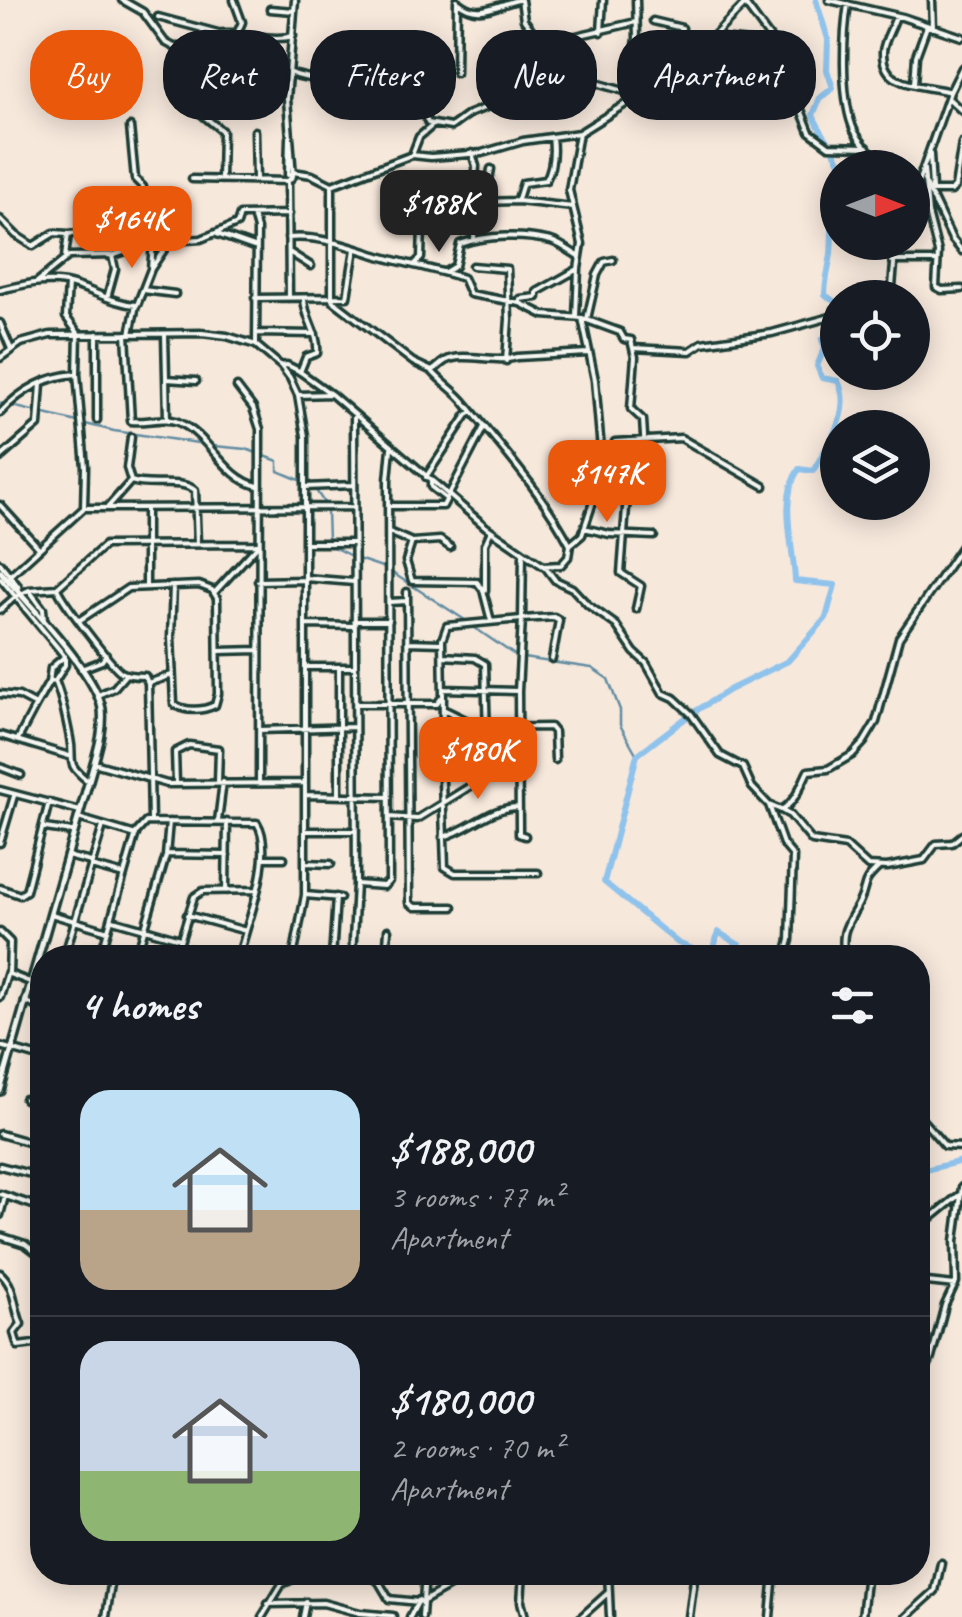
<!DOCTYPE html>
<meta charset="utf-8">
<style>
:root{--surface:#171b24;--page:#20242c;--text:#f1f3f6;--muted:#9ea1a6;--line:#363941;--accent:#ea580c}
body{margin:0;font-family:Caveat,sans-serif;background:var(--page);color:var(--text);height:100vh;display:flex;flex-direction:column;font-size:38px;white-space:nowrap}
*{box-sizing:border-box;margin:0}
p{font-size:32px;color:var(--muted)}
.icon{flex:none;width:55px;height:55px;fill:none;stroke:currentColor;stroke-width:2;stroke-linecap:round;stroke-linejoin:round}
.map{position:relative;flex:1;overflow:hidden}
.sheet{position:absolute;left:30px;top:945px;width:900px;height:640px;display:flex;flex-direction:column;background:var(--surface);border-radius:40px;box-shadow:0 5px 25px #0003}
.sheet>*{flex:none}
.top-card{position:absolute;left:30px;top:30px;width:902px;height:90px;display:flex;gap:20px}
.needle{width:65px;rotate:90deg}
.fabs{position:absolute;left:820px;top:150px;display:grid;gap:20px}
.fabs a{display:grid;place-items:center;width:110px;height:110px;border-radius:50%;background:var(--surface);box-shadow:0 5px 25px #0003;font-size:50px}
.price{position:absolute;translate:-50% -85px;padding:0 22px;border-radius:20px;background:var(--accent);color:#fff;font-size:32px;line-height:65px;filter:drop-shadow(0 2px 5px #0008)}
.price::after{content:'';position:absolute;left:50%;top:60px;width:30px;height:22px;margin-left:-15px;background:inherit;clip-path:polygon(0 0,100% 0,50% 100%)}
.price.active{background:#222;color:#fff}
ul{padding:0;list-style:none}
li{display:flex;align-items:center;gap:30px;height:250px;padding:0 50px}
li+li{border-top:2px solid var(--line)}
li span{display:grid;place-items:center;flex:none;width:280px;height:200px;border-radius:30px;color:#555}
li>.icon{margin-inline-start:auto}
span .icon{width:120px;height:120px;fill:#fffc;stroke-width:1}
li b{font-size:42px}
h2{display:flex;justify-content:space-between;align-items:center;height:120px;padding:0 50px;font-size:42px}
.pill{padding:0 35px;border-radius:40px;background:var(--surface);box-shadow:0 5px 25px #0003;font-size:35px;line-height:90px}
.pill.active{background:var(--accent);color:#fff}
.map>svg:first-child{display:block}
.lines{fill:none;stroke-linecap:round;stroke-linejoin:round}
.stream{stroke:#628da2;stroke-width:2.5}
.river{stroke:#8fc3ec;stroke-width:6}
.minor-casing{stroke:#1f3d34;stroke-width:11}
.tertiary-casing{stroke:#1f3d34;stroke-width:12}
.minor{stroke:#f6f6f2;stroke-width:4}
.tertiary{stroke:#f6f6f2;stroke-width:5}
</style>
<div class="map">
<svg width="962" height="1617" viewBox="0 0 962 1617">
<rect width="100%" height="100%" fill="#f7e8dc"/>
<filter id="ink" filterUnits="userSpaceOnUse"><feTurbulence type="fractalNoise" baseFrequency=".01" numOctaves="2"/><feDisplacementMap in="SourceGraphic" scale="20" xChannelSelector="R" yChannelSelector="G"/><feConvolveMatrix kernelMatrix="1 2 1 2 8 2 1 2 1" color-interpolation-filters="sRGB"/></filter>
<g filter="url(#ink)">
<g class="lines">
<!-- stream -->
<path class="stream" d="M0,403L114,431L205,444
M214,446L246,449L278,461V471L302,481
M307,483L310,484
M315,489L325,504
M327,511L328,540
M329,545L351,556
M358,559L388,569
M391,572L465,620
M472,626L516,656
M523,658L592,668L608,679L620,710V725L637,755"/>
<!-- river -->
<path class="river" d="M816,0L828,39L827,70L833,88L820,98L813,115C821,135 835,146 842,168
M838,188C830,211 833,231 831,254C829,268 825,281 825,295L838,304
M747,958L741,946L718,932L712,957L678,943L604,882L637,755L691,714L729,690L788,661L826,618L835,585L795,581C794,548 778,498 799,469L813,471C828,444 853,411 838,381L822,378L817,366L825,347L822,340L838,320
M918,1168L921,1171L962,1161"/>
<!-- minor casing -->
<g class="minor-casing">
<path id="minor" d="M122,0L143,12L165,42L174,47H190L196,51
M234,0L242,22L236,36
M521,0L524,20L531,29L533,56
M829,0L902,17L962,37
M932,0L933,28
M458,2C478,19 496,5 518,0
M745,4L775,45L810,132L829,146L867,147
M848,4C843,36 841,94 852,125C857,141 875,157 888,168
M270,9L294,11
M896,16C893,27 883,42 883,52C882,90 925,84 950,92
M158,17L218,33
M653,21L682,28
M203,29L197,53L201,100L199,112L222,131L221,180
M601,32L603,0
M717,35L722,39L767,44L775,49
M201,36C207,37 212,35 217,34C235,29 269,43 293,36
M744,42V72
M289,72C303,79 314,78 329,79C350,82 367,91 385,99L406,95L425,116L428,123L451,127L469,114L502,101L524,81L539,48L563,39L636,22
M456,73L457,0
M589,81L624,91L628,96
M914,84L916,56L927,26
M948,98L962,111
M629,101L637,38L636,0
M130,127L135,179L143,187L138,240L140,246
M255,131L256,180
M472,153L476,166L474,198L477,200
M930,154L932,189
M412,155L419,137L433,125
M924,169L928,213L938,252L936,287L942,290L962,289
M288,174L289,138
M288,175L293,172L312,175L332,185L412,155L431,157L482,153L523,141L579,133L640,95L676,65L700,50L749,0
M192,179L288,181L293,176L287,99L295,0
M924,180L952,239L962,251
M288,183L289,298
M332,185V300L413,362L432,371C437,368 440,364 445,361C464,351 495,364 517,357L588,353
M932,191H951L955,187L962,143
M518,199L523,183L546,180C553,167 554,152 552,137
M912,200L950,92L962,68
M485,202L491,169
M253,215L257,229L256,344
M0,219L16,235L33,246L54,233L68,234
M217,234L254,247
M288,238C320,235 350,247 379,256C407,264 435,269 463,278L470,294L520,303L544,315L582,318L620,332L624,339L631,340L635,357L631,409L643,420L645,452L642,483L631,488L626,508L621,573L641,586L636,609
M474,240L475,206L479,202L518,201L573,207
M289,252L311,266
M65,257L68,234L111,231L138,240
M892,261H937
M415,264L421,258L422,227
M472,266L507,269L509,319L506,361
M151,269L170,241
M445,272L455,266L460,244C486,235 524,234 551,241C561,244 571,252 580,257
M37,282L69,256L114,255L153,242L201,239L237,224L240,215L289,214
M0,290C22,285 43,279 65,283C90,288 111,303 136,305L130,334
M143,290L175,294
M107,298L115,269L112,256
M255,298L347,297L355,249
M891,298L896,242
M520,303V299L537,297V292L578,269
M137,305L151,269L153,242
M576,317L578,269L582,244L569,190L579,133
M587,319L597,275L604,262L613,260
M0,323L11,349
M256,333L315,334
M126,334L131,421C146,423 165,416 178,422C211,436 223,478 258,486
M165,335L167,419
M633,348L690,351L702,343L772,333L834,316L835,309
M0,358L21,343L50,335L202,333L227,336L256,345L281,366L290,378L298,395L305,436V783L167,784L94,763
M281,366L287,365L299,371L331,394L486,527L546,568L555,580L572,588L588,605L616,625L634,652L646,663L663,693L674,698L691,714L720,755L743,767L752,787L769,805L781,810C795,803 801,785 808,771L828,769L852,755L864,742L876,722L899,638L962,546
M432,371C442,383 456,391 466,404C502,448 543,494 570,545
M300,372L306,357L317,353C319,333 305,320 304,299
M77,374L85,467L84,508
M167,379L196,381
M237,387L253,408L260,429L259,783
M298,395L331,394
M0,413C21,390 47,376 77,374L78,333L66,317L68,284
M97,420V334
M131,437L127,468L131,481C151,488 179,478 195,490L197,544
M615,442L681,438L764,486
M0,458L38,425L41,384
M426,477L467,415L472,412
M431,481V487L445,498
M305,487L354,485
M0,505L39,548
M388,506H443L484,427
M107,508L131,481
M584,528L609,534L654,536
M389,532L412,542L406,561L412,581L477,582L483,590L491,621
M412,542L440,540L450,547
M305,543H353
M0,563L18,586L20,594
M543,566L561,565L568,557L570,545L582,535L601,478L602,462L595,380L582,318
M0,578L63,654L64,657L51,668L49,682
M305,578L354,582
M6,579L84,508L353,507
M258,581L304,580
M146,587V508
M57,588C62,601 111,665 121,672C128,676 137,676 145,676L148,683L151,820
M29,590L43,609L44,621
M485,590V544L491,531
M215,592L259,544
M407,592L409,903L415,907H453
M389,602L407,601
M0,610L15,597L29,590L57,588L105,545L259,544
M80,620L128,588L199,585L212,590L217,598L218,694L215,705C203,711 185,712 174,704L171,637L173,586
M354,621H389
M306,625L354,626
M407,642L442,643
M219,651L259,650
M443,656L475,658L485,664L488,775
M306,667H354
M339,667V796
M81,669L102,661L106,655
M55,681C63,700 66,719 70,738C75,762 64,762 88,781
M148,683L172,675
M443,689L518,691
M0,694L19,696L36,705L49,682L55,681L65,665V656
M98,695L114,688L126,674
M443,696L442,781L445,867L455,873H538
M355,704H437L443,696L442,640L447,626L522,619L523,553
M443,709L482,728L550,727L554,732L555,760
M260,730L355,727
M0,735L69,756
M18,739L36,705
M0,767L21,775
M176,783L175,752L189,745L219,749L218,782
M0,790L80,811
M305,795L389,797
M769,805L783,844L793,856L790,940L785,958
M781,810L790,815L812,841L846,846L868,866L887,867L924,860L936,844L952,843L962,835
M389,817L417,819L519,756
M78,818L136,835
M218,821L223,782
M45,828L73,832
M305,831H356
M525,836L519,834V826L518,691L522,619L554,617L559,620L552,659
M443,837C470,830 490,807 519,807
M0,843L14,796
M166,854L227,855
M67,856L91,862
M264,858H284
M306,863L331,864
M91,866L124,875
M356,884L384,886L389,881L388,480L391,448
M0,888L20,895L26,891L49,802
M226,891L227,822
M305,895L340,898
M51,914L108,931
M187,915L246,931L238,958
M113,920L180,939
M0,932L10,942L9,974L30,982
M178,946L221,958
M64,958L103,826
M100,958L136,833L146,822L257,823C273,848 254,904 246,931
M136,958L166,856L169,822
M175,958L194,897L203,891L257,890
M293,958L305,895V784
M332,958L336,897
M352,958L356,884L354,418
M386,958L388,930
M433,958V957
M845,958C840,930 847,926 859,903C869,882 859,886 879,867
M0,997L8,972
M25,1001L42,1009
M0,1046L42,1058
M25,1099L42,1105
M918,1115L945,1146L962,1147
M0,1134L42,1146
M0,1166L42,1177
M0,1194L42,1208
M0,1215L5,1196
M918,1233L931,1218L958,1196
M0,1236L25,1244L42,1257
M0,1273C16,1287 13,1305 21,1324L14,1333L18,1346L42,1343
M918,1281L955,1285
M918,1387L931,1358L945,1305L956,1282L955,1241L962,1187
M367,1572L379,1582L389,1599L419,1602
M523,1572L521,1602L525,1617
M608,1572L610,1617
M425,1574L439,1572
M422,1602L474,1572
M268,1604L323,1603L360,1613L393,1616
M106,1617L113,1572
M262,1617L282,1584L308,1572
M303,1617L306,1602
M410,1617L419,1600
M422,1617L425,1572
M581,1617L609,1592
M689,1617L695,1572
M770,1617L774,1572
M862,1617L867,1572
M906,1617L935,1591L941,1563"/>
</g>
<!-- tertiary casing -->
<g class="tertiary-casing">
<path id="tertiary" d="M0,571C26,602 96,672 102,709C104,728 99,745 94,763L0,1091"/>
</g>
<!-- minor -->
<use href="#minor" class="minor"/>
<!-- tertiary -->
<use href="#tertiary" class="tertiary"/>
</g>
</g>
</svg>
<div class="fabs">
<a><svg class="needle" viewBox="-14 -14 28 28"><path d="M0-13l5 13h-10z" fill="#e53935"/><path d="M0 13l5-13h-10z" fill="#9ea1a6"/></svg></a>
<a><svg class="icon" aria-label="locate" viewBox="0 0 24 24"><circle cx="12" cy="12" r="6"/><path d="M12 2v4M12 18v4M2 12h4M18 12h4"/></svg></a>
<a><svg class="icon" aria-label="layers" viewBox="0 0 24 24"><path d="M12 4l9 5-9 5-9-5zM3 14l9 5 9-5"/></svg></a>
</div>
<b class="price active" style="left:439px;top:255px">$188K</b>
<b class="price" style="left:132px;top:271px">$164K</b>
<b class="price" style="left:607px;top:525px">$147K</b>
<b class="price" style="left:478px;top:802px">$180K</b>
<div class="top-card">
<a class="pill active">Buy</a>
<a class="pill">Rent</a>
<a class="pill">Filters</a>
<a class="pill">New</a>
<a class="pill">Apartment</a>
</div>
<section class="sheet">
<h2>4 homes<svg class="icon" aria-label="filters" viewBox="0 0 24 24"><path d="M4 7h16M4 17h16"/><circle cx="9" cy="7" r="2"/><circle cx="15" cy="17" r="2"/></svg></h2>
<ul>
<li><span style="background:linear-gradient(#bfe0f5 60%,#b9a48a 0)"><svg class="icon" aria-label="home" viewBox="0 0 24 24"><path d="M3 11l9-7 9 7M6 9v11h12V9"/></svg></span><div><b>$188,000</b><p>3 rooms · 77 m²</p><p>Apartment</p></div></li>
<li><span style="background:linear-gradient(#c9d6e8 65%,#8fb573 0)"><svg class="icon" aria-label="home" viewBox="0 0 24 24"><path d="M3 11l9-7 9 7M6 9v11h12V9"/></svg></span><div><b>$180,000</b><p>2 rooms · 70 m²</p><p>Apartment</p></div></li>
</ul>
</section>
</div>
